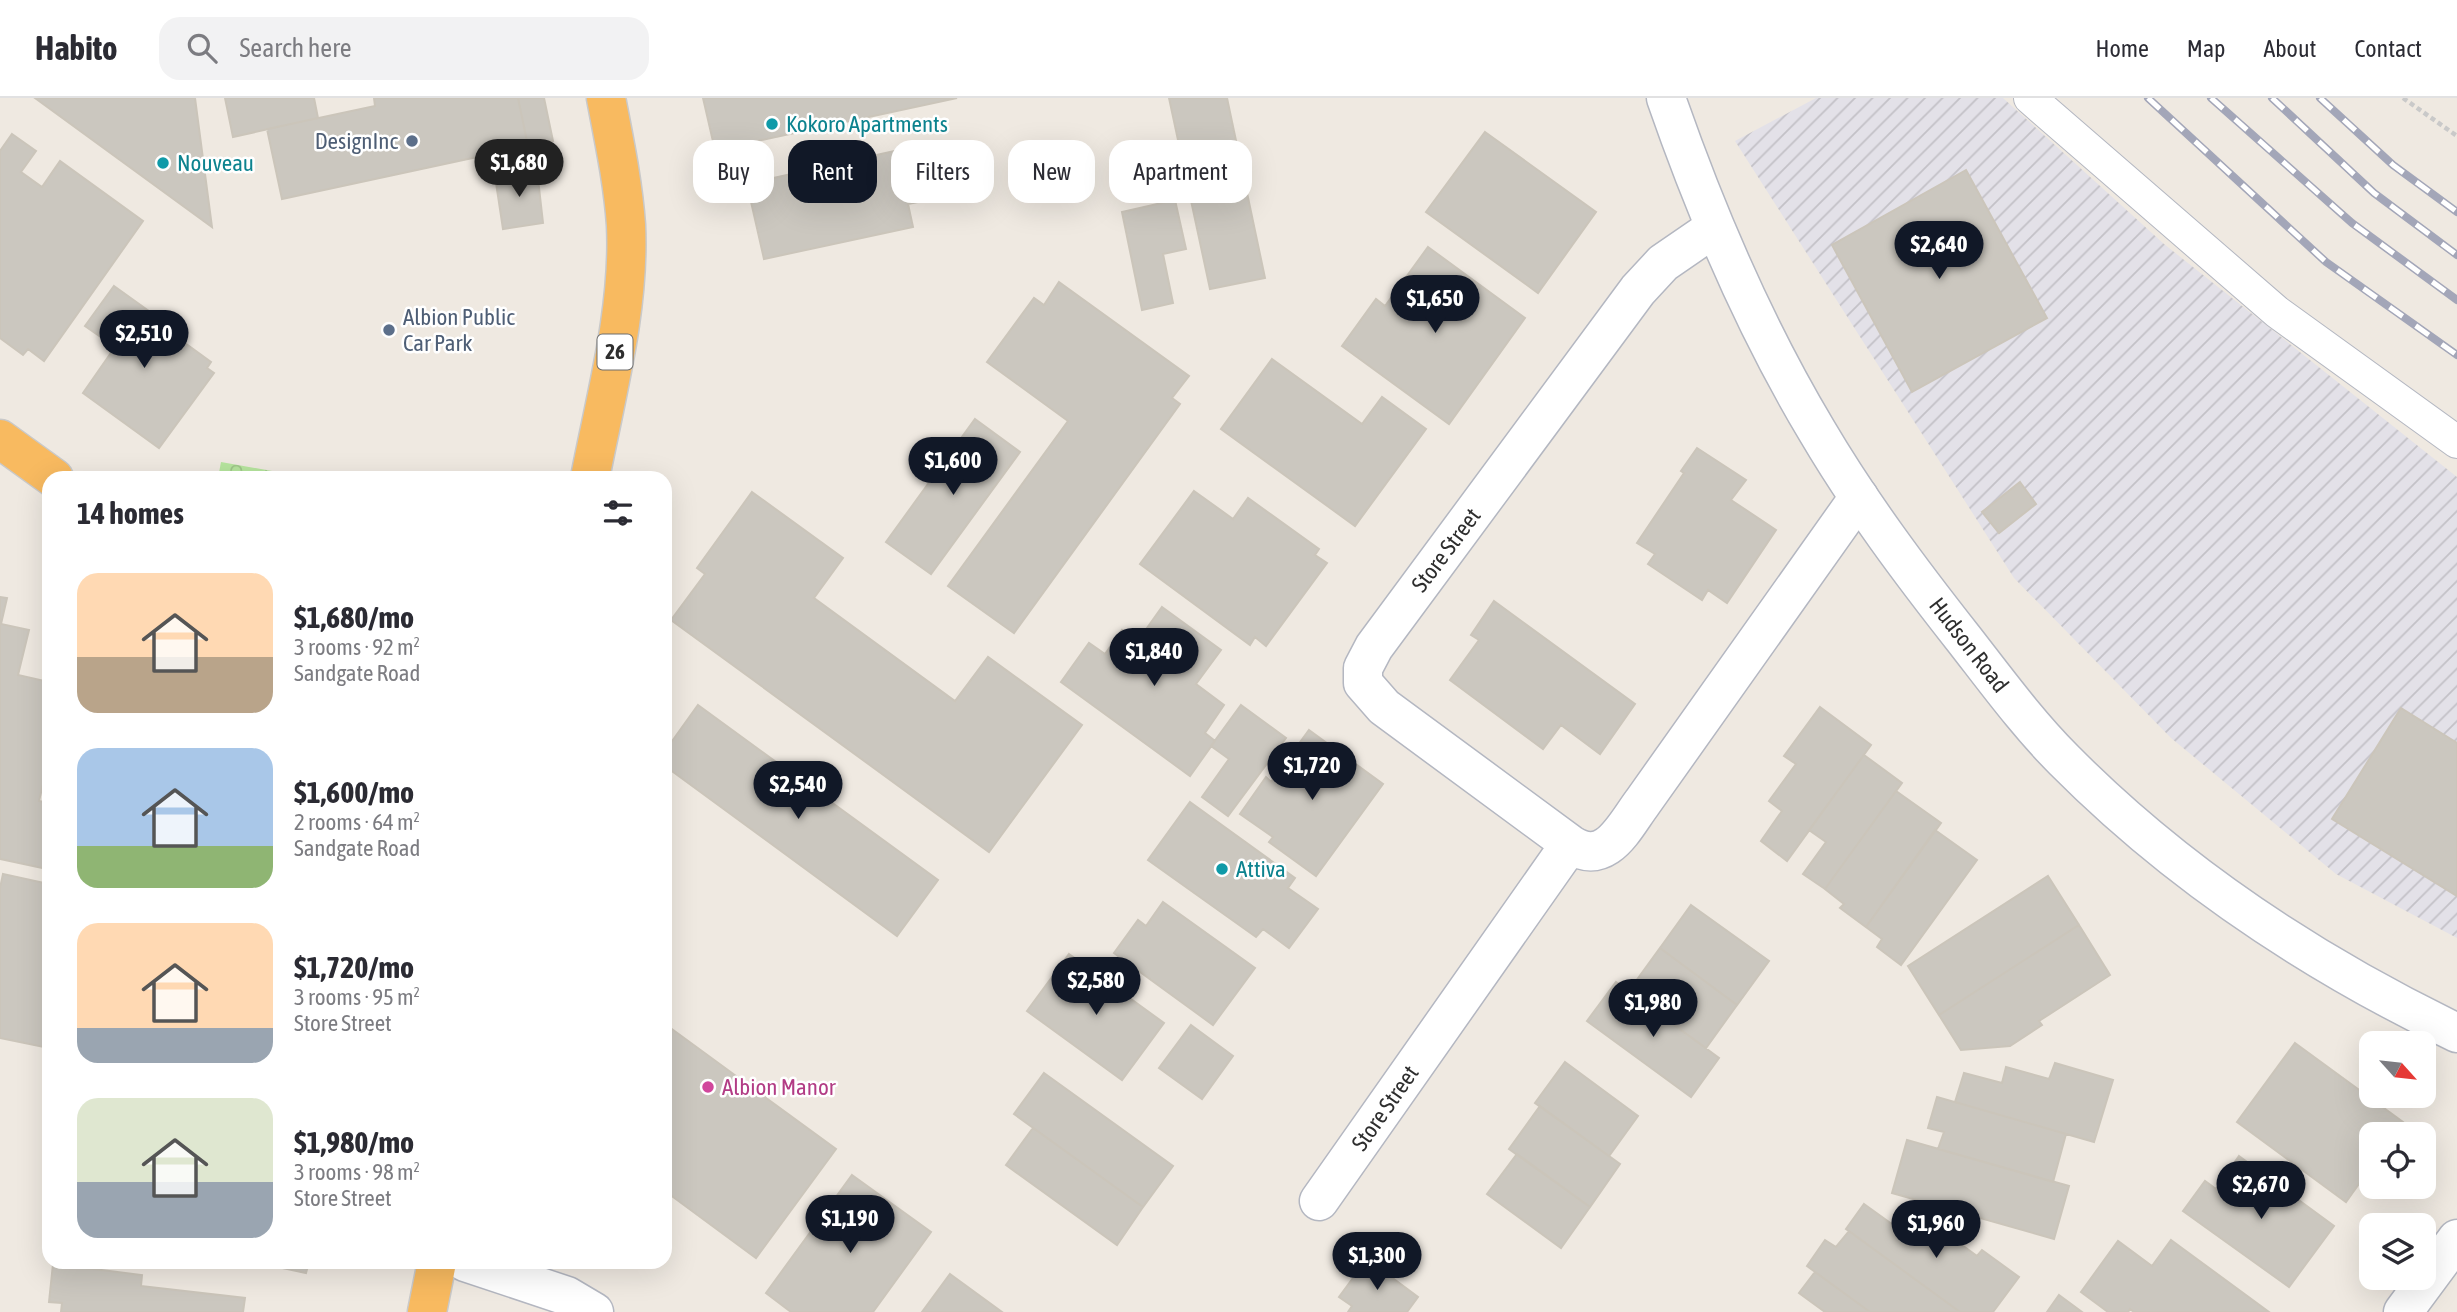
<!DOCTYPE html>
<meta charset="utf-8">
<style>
:root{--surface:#fff;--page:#f2f2f3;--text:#2b2b33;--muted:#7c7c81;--line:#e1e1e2;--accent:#111827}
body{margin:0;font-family:"Asap Condensed",sans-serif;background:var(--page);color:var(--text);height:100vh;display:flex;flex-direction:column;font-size:26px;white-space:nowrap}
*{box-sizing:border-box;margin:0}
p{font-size:23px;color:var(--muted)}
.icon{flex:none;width:38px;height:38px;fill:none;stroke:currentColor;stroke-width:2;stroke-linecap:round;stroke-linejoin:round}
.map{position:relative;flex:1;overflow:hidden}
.details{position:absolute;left:42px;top:373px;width:630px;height:798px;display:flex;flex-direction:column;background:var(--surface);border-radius:21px;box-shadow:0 7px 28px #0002}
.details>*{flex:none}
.guide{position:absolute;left:693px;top:42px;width:665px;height:63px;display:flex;gap:14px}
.needle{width:46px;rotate:117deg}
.fabs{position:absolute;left:2359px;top:933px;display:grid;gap:14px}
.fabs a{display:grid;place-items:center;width:77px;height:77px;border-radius:14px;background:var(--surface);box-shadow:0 7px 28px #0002;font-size:35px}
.price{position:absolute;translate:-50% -60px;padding:0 16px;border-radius:24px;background:var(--accent);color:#fff;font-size:23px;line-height:46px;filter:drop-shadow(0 2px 4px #0008)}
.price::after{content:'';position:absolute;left:50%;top:42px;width:21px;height:16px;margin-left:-10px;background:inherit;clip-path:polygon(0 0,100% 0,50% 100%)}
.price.current{background:#222;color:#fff}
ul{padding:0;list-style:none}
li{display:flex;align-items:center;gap:21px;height:175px;padding:0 35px}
li span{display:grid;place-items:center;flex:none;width:196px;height:140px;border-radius:21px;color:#555}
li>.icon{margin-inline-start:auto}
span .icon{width:84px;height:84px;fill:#fffc;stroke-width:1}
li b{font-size:30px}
h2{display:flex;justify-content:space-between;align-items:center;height:84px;padding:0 35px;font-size:30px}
.tag{padding:0 24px;border-radius:21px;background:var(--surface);box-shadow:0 7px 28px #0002;font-size:24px;line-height:63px}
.tag.current{background:var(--accent);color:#fff}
header{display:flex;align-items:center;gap:42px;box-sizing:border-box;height:98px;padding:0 35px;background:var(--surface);border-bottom:2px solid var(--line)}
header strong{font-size:33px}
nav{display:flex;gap:38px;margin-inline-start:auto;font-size:24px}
.search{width:490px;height:63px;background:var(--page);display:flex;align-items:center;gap:18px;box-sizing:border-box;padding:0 24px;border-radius:21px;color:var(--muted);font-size:26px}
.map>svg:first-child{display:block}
.industrial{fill:url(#industrial-furrows)}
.forest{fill:url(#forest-crowns)}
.building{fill:#cbc7bf;stroke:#cbc5ba;stroke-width:2}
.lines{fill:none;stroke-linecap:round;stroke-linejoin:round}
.service-casing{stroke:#b4b7c1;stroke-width:34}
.minor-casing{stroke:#b4b7c1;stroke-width:41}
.secondary-casing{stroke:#b4b7c1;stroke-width:41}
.trunk-casing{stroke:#c9c9c9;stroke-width:41}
.path{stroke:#c9c9c9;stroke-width:4.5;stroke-dasharray:5 3.5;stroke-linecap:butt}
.service{stroke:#fff;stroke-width:32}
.minor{stroke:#fff;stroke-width:38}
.secondary{stroke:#fff;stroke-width:38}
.trunk{stroke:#f8ba60;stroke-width:38}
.rail-casing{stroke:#a3a6b8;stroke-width:8}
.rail{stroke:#fff;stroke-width:5;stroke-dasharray:16;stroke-linecap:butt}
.culture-dot{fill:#0f9aa8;stroke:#fff;stroke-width:2.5}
.service-dot{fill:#5c6f8a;stroke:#fff;stroke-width:2.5}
.hotel-dot{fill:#d1479c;stroke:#fff;stroke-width:2.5}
.labels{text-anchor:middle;stroke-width:5;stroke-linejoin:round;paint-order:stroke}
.shield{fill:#fff;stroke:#6d6d6d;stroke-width:2}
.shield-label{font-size:21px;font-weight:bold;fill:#2e2e2e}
.culture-label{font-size:23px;fill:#0d838f;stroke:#fff;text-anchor:start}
.service-label{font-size:23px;fill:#4e5e75;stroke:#fff;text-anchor:end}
.street-label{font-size:23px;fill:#2e2e2e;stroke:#fff}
.hotel-label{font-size:23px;fill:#b23c85;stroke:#fff;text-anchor:start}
</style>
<header>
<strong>Habito</strong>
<div class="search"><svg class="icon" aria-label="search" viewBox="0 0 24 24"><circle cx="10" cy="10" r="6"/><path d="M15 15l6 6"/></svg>Search here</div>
<nav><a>Home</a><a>Map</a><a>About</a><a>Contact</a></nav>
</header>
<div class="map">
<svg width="2457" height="1214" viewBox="0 0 2457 1214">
<defs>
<pattern id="industrial-furrows" width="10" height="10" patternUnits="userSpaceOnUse" patternTransform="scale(1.75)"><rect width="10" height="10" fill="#e3e1e8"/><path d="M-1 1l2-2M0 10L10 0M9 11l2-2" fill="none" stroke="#c3c1c7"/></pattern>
<pattern id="forest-crowns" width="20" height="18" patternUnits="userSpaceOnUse" patternTransform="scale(1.75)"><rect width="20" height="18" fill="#b6e59e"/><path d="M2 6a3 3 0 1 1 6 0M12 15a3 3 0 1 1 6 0" fill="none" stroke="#9dc588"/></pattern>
</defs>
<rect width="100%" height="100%" fill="#efe9e1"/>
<!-- industrial -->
<path class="industrial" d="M1816,0H2003L2164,146L2457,379V840L2336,776L2171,640L2014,480L1735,43Z"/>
<!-- forest -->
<path class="forest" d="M221,364L311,380H218Z"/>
<!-- building -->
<path class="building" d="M35,0H195L212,129Z
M225,0H314L318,20L233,39Z
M374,0H518L528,48L282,101L267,31L375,8Z
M518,0H544L553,43L528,48Z
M703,0H957L715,52Z
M1169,0H1227L1265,180L1210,191Z
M1485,34L1596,114L1538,195L1426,114Z
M12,36L36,53L21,74L42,89L60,63L143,123L44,263L28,251L23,257L0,240V53Z
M917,48L928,102L908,106L913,129L764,161L747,86Z
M537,72L543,125L503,131L495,78Z
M1966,72L2047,220L1912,294L1832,147Z
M1175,102L1186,151L1163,156L1173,205L1142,212L1122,114Z
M1428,149L1525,220L1449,326L1342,248L1376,201L1385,208Z
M1059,184L1189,278L1172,300L1180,306L1014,535L948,488L1068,323L987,264L1034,200L1044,207Z
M114,188L153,216L146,226L167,241L171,235L211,264L207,270L214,275L159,350L83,295L115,249L85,228Z
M1272,261L1362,326L1382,299L1426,331L1355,428L1221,331Z
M975,321L1020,354L931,476L886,444Z
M1697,350L1746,382L1731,402L1776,432L1727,505L1708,492L1702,502L1648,466L1655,456L1637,445L1684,375L1681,373Z
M2020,384L2036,406L1999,435L1982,414Z
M1194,393L1233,421L1248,400L1319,451L1315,457L1327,465L1266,548L1255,539L1250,547L1140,466Z
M752,394L843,460L814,500L955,603L988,559L1082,627L989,754L671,522L705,476L697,470Z
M0,499L7,500L1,526L29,532L18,577L49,584V661L39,703L49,705L47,771L0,761Z
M1494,503L1635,606L1600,656L1561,627L1543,651L1450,582L1479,542L1471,537Z
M1162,509L1221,552L1196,586L1224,607L1205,635L1215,643L1190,678L1061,584L1089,545L1105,556L1122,532L1137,544Z
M698,607L938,782L897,838L665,668V653Z
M1241,607L1286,640L1228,718L1202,699L1229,661L1211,648Z
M1820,609L1871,647L1787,763L1761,743L1782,713L1769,703L1796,666L1784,658Z
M2401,610L2457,645V798L2332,721Z
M1309,632L1383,686L1316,778L1269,744L1273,739L1240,716L1266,679L1271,684Z
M1864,657L1902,685L1825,791L1803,776L1826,744L1809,732Z
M1896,693L1941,725L1866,829L1840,810L1844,806L1825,791Z
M1190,704L1295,780L1288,790L1318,811L1289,850L1263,831L1256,839L1148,762Z
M1935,732L1977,762L1901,867L1877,849L1882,841L1866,829Z
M3,776L49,786V950L0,940V790Z
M2048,778L2079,827L1939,917L1908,868Z
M1163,804L1255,870L1213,927L1114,855L1138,822L1146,828Z
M1691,807L1769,863L1737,907L1660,850Z
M2079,827L2110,877L2039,923L2042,927L2010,948L1961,952L1939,917Z
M1660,850L1737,907L1706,950L1628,894Z
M1069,856L1164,925L1122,982L1027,913Z
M1616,884L1719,960L1691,999L1587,923Z
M665,926L836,1051L756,1160L665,1093Z
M1191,927L1233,958L1202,1001L1159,970Z
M2295,945L2403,1024L2395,1036H2371V1069L2346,1104L2237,1024Z
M1565,964L1638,1018L1609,1058L1535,1005Z
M2055,965L2113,982L2094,1044L1955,1004L1964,975L2002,985L2006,969L2049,981Z
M1044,975L1173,1068L1143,1109L1014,1016Z
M1937,999L2066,1036L2053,1084L1938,1051L1944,1034L1928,1030Z
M1540,1008L1620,1066L1590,1109L1509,1051Z
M1033,1030L1143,1109L1117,1147L1006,1067Z
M1907,1042L2069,1088L2054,1141L1892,1095Z
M1517,1056L1590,1109L1561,1150L1487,1096Z
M2239,1058L2334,1128L2289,1189L2183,1113L2205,1083L2216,1091Z
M852,1077L931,1134L873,1214H791L766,1195Z
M1864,1106L1896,1129L1910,1109L1977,1158L1982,1152L2019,1179L1993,1214H1960L1846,1131Z
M1849,1133L1960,1214H1870L1807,1168L1825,1142L1836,1149Z
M2171,1142L2269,1214H2134L2130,1211L2128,1214H2108L2081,1194L2118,1143L2152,1168Z
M1367,1161L1418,1199L1407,1214H1348L1352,1208L1339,1199Z
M254,1164H309L306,1175Z
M53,1166L142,1177L141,1188L245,1200L243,1214H61L62,1205L49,1204Z
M1815,1174L1870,1214H1825L1799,1195Z
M950,1176L1002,1214H922Z
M2059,1197L2082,1214H2047Z"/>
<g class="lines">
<!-- service casing -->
<g class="service-casing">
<path id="service" d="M2030,0L2277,214L2457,344"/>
</g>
<!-- minor casing -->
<g class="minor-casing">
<path id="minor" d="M1714,130L1663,165L1638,192L1374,549L1363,570V585L1384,609L1570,746C1606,770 1624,729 1642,705L1859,399
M1319,1103L1570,746
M465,1164L567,1198L594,1214
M2403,1214L2457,1141"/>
</g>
<!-- secondary casing -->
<g class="secondary-casing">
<path id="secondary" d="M1666,0C1706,115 1754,228 1817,333C1860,406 1911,474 1963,540C1995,581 2027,625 2064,662C2176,775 2314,866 2457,935"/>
</g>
<!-- trunk casing -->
<g class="trunk-casing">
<path id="trunk" d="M0,341L54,380
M590,380C606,297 630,211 626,127C623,84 614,42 606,0
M427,1214L437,1164"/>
</g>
<!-- path -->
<path class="path" d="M2403,0L2457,38"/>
<!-- service -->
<use href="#service" class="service"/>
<!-- minor -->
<use href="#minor" class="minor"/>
<!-- secondary -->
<use href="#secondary" class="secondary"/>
<!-- trunk -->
<use href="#trunk" class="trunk"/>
<!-- rail casing -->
<g class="rail-casing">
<path id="rail" d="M2148,0L2326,164L2457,257
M2211,0L2352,125L2457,202
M2272,0L2374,95L2457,157
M2320,0L2393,67L2457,114"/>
</g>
<!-- rail -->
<use href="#rail" class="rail"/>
</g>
<!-- markers -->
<g class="culture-dot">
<circle cx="772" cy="26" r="7"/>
<circle cx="163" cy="65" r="7"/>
<circle cx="1222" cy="771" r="7"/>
</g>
<g class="service-dot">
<circle cx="412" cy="43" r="7"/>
<circle cx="389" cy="232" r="7"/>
</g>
<circle class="hotel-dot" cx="708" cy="989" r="7"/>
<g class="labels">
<!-- shield labels -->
<rect class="shield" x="597.5" y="236.5" width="35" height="35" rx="5"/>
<g class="shield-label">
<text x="615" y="261">26</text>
</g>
<!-- culture labels -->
<g class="culture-label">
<text x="786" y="34">Kokoro Apartments</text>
<text x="177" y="73">Nouveau</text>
<text x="1236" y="779">Attiva</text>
</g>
<!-- service labels -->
<g class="service-label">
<text x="398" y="51">DesignInc</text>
<text x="403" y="227" text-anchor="start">Albion Public<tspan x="403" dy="26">Car Park</tspan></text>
</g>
<!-- street labels -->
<g class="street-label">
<text transform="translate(1446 452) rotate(-53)" y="8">Store Street</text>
<text transform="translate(1969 547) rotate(52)" y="8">Hudson Road</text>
<text transform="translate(1385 1010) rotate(-55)" y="8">Store Street</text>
</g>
<!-- hotel labels -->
<g class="hotel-label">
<text x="722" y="997">Albion Manor</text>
</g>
</g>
</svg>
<div class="fabs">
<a><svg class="needle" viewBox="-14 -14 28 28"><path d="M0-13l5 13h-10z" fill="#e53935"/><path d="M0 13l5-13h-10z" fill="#7c7c81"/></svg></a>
<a><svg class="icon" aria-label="locate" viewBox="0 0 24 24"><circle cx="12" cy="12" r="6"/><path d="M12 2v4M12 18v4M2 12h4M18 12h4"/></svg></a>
<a><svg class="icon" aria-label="layers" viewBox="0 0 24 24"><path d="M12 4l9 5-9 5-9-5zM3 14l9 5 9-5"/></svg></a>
</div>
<b class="price current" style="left:519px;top:101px">$1,680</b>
<b class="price" style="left:1939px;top:183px">$2,640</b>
<b class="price" style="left:1435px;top:237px">$1,650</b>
<b class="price" style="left:144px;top:272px">$2,510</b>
<b class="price" style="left:953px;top:399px">$1,600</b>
<b class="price" style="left:1154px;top:590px">$1,840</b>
<b class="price" style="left:1312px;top:704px">$1,720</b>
<b class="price" style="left:798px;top:723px">$2,540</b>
<b class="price" style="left:1096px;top:919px">$2,580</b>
<b class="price" style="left:1653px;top:941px">$1,980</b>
<b class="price" style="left:2261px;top:1123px">$2,670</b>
<b class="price" style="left:850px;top:1157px">$1,190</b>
<b class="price" style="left:1936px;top:1162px">$1,960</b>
<b class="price" style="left:1377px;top:1194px">$1,300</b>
<div class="guide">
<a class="tag">Buy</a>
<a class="tag current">Rent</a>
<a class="tag">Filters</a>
<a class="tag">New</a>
<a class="tag">Apartment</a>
</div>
<section class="details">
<h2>14 homes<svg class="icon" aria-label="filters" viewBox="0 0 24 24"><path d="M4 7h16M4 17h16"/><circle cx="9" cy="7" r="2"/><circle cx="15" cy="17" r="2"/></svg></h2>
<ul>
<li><span style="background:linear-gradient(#ffd9b3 60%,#b9a48a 0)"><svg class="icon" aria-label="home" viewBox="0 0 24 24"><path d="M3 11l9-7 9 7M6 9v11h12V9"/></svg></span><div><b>$1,680/mo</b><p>3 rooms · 92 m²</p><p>Sandgate Road</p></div></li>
<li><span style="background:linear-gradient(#a9c7e8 70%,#8fb573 0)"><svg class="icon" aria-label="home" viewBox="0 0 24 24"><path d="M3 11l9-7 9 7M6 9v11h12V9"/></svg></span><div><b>$1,600/mo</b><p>2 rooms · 64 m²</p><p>Sandgate Road</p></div></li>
<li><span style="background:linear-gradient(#ffd9b3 75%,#9aa5b1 0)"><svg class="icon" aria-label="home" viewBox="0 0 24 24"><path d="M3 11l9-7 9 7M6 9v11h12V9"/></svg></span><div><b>$1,720/mo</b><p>3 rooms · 95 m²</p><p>Store Street</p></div></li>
<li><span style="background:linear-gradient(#dfe7d0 60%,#9aa5b1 0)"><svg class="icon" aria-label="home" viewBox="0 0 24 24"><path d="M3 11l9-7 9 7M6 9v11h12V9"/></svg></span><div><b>$1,980/mo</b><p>3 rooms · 98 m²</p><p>Store Street</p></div></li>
</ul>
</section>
</div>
